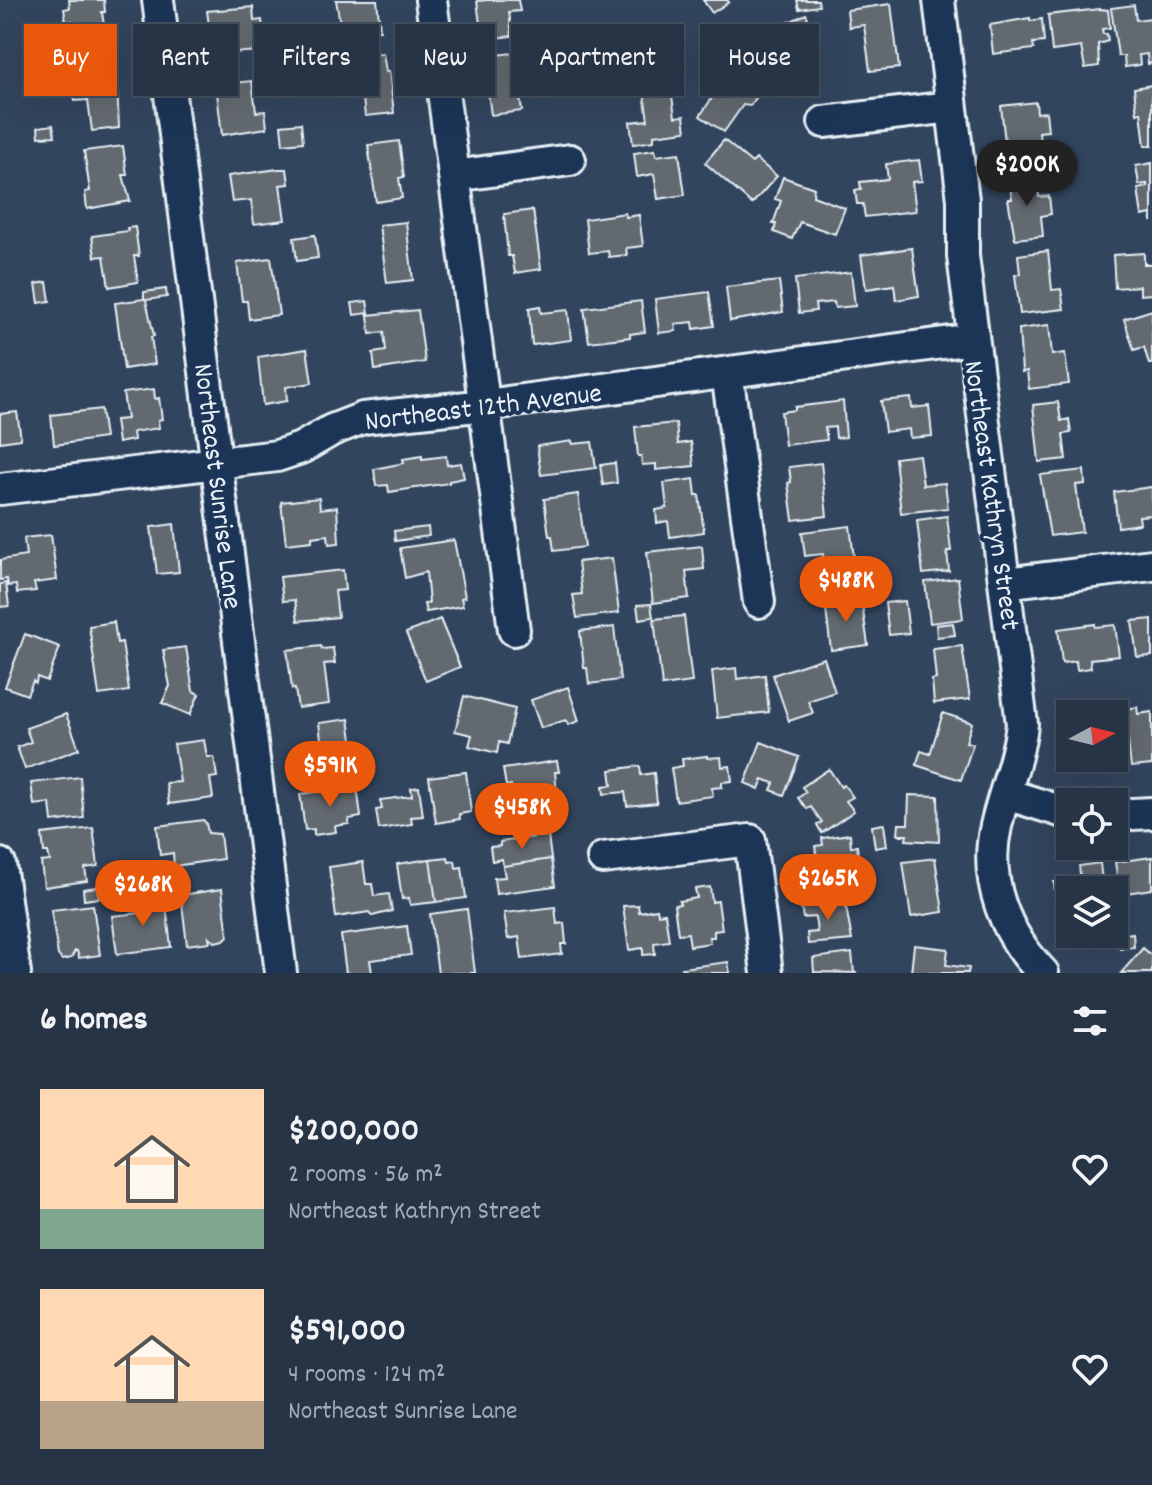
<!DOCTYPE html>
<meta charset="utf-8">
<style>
:root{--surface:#263446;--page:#2e3c4d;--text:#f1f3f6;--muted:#a4aab3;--line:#424f5f;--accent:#ea580c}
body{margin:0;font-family:Dekko,sans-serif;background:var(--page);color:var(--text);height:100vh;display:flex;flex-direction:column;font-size:30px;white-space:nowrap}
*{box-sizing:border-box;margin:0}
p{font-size:26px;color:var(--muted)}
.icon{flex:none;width:44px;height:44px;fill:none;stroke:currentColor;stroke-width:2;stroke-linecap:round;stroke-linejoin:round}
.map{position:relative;height:973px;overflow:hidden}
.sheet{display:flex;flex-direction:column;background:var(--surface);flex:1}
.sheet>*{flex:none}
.guide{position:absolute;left:24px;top:24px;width:1104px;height:72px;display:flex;gap:16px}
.needle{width:52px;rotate:83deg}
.fabs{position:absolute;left:1056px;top:700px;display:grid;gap:16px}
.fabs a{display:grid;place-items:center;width:72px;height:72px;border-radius:0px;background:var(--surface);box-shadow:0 8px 32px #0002,0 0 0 2px var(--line);font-size:40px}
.price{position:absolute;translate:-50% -68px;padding:0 18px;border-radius:28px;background:var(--accent);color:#fff;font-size:26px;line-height:52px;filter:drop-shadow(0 2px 4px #0008)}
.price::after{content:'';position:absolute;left:50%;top:48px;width:24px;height:18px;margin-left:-12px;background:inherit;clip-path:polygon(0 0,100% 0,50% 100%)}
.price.active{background:#222;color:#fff}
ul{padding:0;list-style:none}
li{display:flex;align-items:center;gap:24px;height:200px;padding:0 40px}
li span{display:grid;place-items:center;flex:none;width:224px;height:160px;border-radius:0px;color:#555}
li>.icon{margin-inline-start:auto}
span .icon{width:96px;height:96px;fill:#fffc;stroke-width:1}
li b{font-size:34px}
h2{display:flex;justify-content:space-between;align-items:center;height:96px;padding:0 40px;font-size:34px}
.tag{padding:0 28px;border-radius:0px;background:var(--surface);box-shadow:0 8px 32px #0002,0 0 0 2px var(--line);font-size:28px;line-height:72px}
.tag.active{background:var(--accent);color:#fff}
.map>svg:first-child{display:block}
.building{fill:#64696f;stroke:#e8f1f8;stroke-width:2}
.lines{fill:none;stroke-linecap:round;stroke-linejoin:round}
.minor-casing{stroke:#e8f1f8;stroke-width:36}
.minor{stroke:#1d3557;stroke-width:30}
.labels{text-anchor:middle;stroke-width:8;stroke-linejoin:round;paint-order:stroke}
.street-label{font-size:28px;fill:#e8f1f8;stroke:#1d3557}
</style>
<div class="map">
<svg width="1152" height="973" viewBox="0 0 1152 973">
<rect width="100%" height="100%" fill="#32455e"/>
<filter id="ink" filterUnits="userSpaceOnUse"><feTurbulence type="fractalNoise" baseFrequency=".0125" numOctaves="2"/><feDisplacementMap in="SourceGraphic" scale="16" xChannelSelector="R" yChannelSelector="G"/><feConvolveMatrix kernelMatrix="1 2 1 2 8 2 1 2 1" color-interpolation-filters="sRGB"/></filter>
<g filter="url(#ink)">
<!-- building -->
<path class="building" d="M69,0H104L105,12H102L104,26H101L105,50L76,54L72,21L66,22L64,9L70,8Z
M336,0H377L380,30L342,35Z
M487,0H518L520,11L509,12L512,36L482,40L477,1Z
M703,0H727L729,2L712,13Z
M797,0H818L819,6L799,9Z
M891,4L899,68L870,71L864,25L849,27L847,10Z
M1134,5L1136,20L1152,18V63L1148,64L1147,54L1139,55L1140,65L1125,67L1124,56H1118L1111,8Z
M253,7L254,21L262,20L265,51L225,53L223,32L210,33L207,11Z
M1100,9L1108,10L1110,28L1102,29L1103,34H1107L1108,41L1098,44L1099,66L1085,68L1081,47L1052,51L1048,15Z
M806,14L818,40L788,54L789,62L767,72L752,39Z
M1030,18V21L1042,19L1044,42L1033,43L1034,49L993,54L990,25Z
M587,51L588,59L615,56L619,86L600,89V93L584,95V91L563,94L559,62L574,61L573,52Z
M383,53L386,72L389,71L394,113L365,116L358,56Z
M513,53L522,111L491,115L486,78H490L487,56Z
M111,64L113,83H117L119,128L92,131L88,100L75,101L71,71Z
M734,65L765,86L750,106L743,105L724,132L700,116Z
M252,81L256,112L265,111L267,128L222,135L216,85Z
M1152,85V146H1145L1141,112L1137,113L1134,88Z
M671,89L675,117L684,116L686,131L654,135V141L633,144L630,122L648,120L644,93Z
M1036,102L1037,113L1046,112L1048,131L1039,132L1042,160L1011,163L1009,142L1005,143L1001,106Z
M301,123L303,142L283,144L281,125Z
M53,125L55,136L39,137L38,127Z
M724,140L752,163L756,159L777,176L752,204L705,163Z
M399,141L404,177L399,178L402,198L376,202L368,145Z
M123,146L127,175H123L130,201L87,209L85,192L90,191L84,151Z
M655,150L656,156L679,153L685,195L658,199L654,174L637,177L634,153Z
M919,160L922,181L912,182L916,211L865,217L863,204H857L855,190L861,189L860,182L888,179L886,164Z
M1152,163V222L1151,214L1142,216L1138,189L1147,187V184L1139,185L1136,166Z
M1031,166L1032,176L1014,178L1013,168Z
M278,169H287L289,184L280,185L285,220L254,224L251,200L232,202L228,176Z
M783,177L814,188L813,196L845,208L835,234L800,222L792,239L774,232L776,224H773L781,201L775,199Z
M1037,177L1039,197L1049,196L1051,214L1041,216L1043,236L1015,239L1008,199H1012L1009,180Z
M533,210L541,269L515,273L512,256H508L504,214Z
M625,213L626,217L639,215L643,246L626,248L627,255L609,257L608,251L589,253L585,219Z
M406,222L413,280L387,283L379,225Z
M135,227L139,256H134L138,282L109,287L104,256L95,257L92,236L128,231L127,228Z
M315,235L318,258L297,261L294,238Z
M912,248L919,296L896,300L894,285L866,289L861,255Z
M1048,251L1052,290L1061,289L1064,309L1020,314L1015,275L1020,274L1018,255Z
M1144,253V264H1152V294L1140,295V286L1115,288L1113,255Z
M271,258L279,315L249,319L247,301H242L237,263Z
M851,272L855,306L835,308L834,302L815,304L816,311L799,313L795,279Z
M779,281L783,312L730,321L726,287Z
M47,282L50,301L39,303L36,284Z
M166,289L167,297L146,300L154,336L151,337L155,364L124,369L115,303L144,299V292Z
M709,292L714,326L694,329L693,322L675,324L676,331L659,333L655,299Z
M367,301L369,313L354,315L352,303Z
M641,301L645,332L630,334V337L589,342L584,308Z
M540,306L541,313L568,310L571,340L532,345L529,308Z
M418,310L425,362L375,370L373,353L386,351L384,332L370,334L368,315Z
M1152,310V364H1149L1144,347L1134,350L1124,319Z
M1049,325L1052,355L1065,353L1069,384L1029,389L1027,371L1022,372L1019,329Z
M307,349L312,383L286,387L287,401L263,405L258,357Z
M154,389L155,399L159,398L162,419L158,420L159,428L133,432L134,440L118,443L115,420L127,419L123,393Z
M911,398L912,408L929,406L932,436L910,438L909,429L885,432L881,401Z
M843,401L846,437L836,438L835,427L825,428L827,440L785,445L781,412L795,410V407Z
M1058,402L1061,421L1069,419L1071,433L1063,434L1066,459L1039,462L1033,405Z
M101,409L105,438L54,445L51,415Z
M17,412L21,439L0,442V414Z
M676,423L678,444L691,442L694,466L656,470V464L642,465L641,456H638L635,427Z
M572,441L573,444L592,442L596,468L541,475L537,446Z
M919,455L923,485L945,483L948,508L901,513L895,458Z
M422,456V459L446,456L447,465L461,463L464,478L449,481V483L389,492L388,485L376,486L374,469L404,463L403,459Z
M615,463L617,483L603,485L600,465Z
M821,463L827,516L793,520L788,483L791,482L789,467Z
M1084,470L1085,484L1076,485L1082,532L1050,536L1040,475Z
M694,479L696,495H699L704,532L670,537L668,521L657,523L656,510L667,508L664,483Z
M1152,487V515L1139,516L1140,524L1118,527L1114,492Z
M578,494L585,547L554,551L552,536H549L544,499Z
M319,498L320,509L337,507L339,543L329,544L328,535L312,537V541L286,544L281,502Z
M947,516L951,551H947L949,571L923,574L917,520Z
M174,524L179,572L157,574L151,527Z
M850,526L857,582L827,586L823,554L805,556L802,532Z
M428,527L429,536L395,541L394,531Z
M51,535L57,580L34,583L36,591L17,593L16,585L8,586L7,579L0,580V560L26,556L24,538Z
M454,540L465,597L461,598L463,606L426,612L424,604L429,603L426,572L405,578L400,548Z
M702,546L704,569L686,571L689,598L653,603L647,552Z
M612,558L619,613L577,618L573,595L582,594L578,562Z
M343,570L345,590L335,591L338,617L298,621L295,600L283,601L280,577Z
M958,578L963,619L930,623L925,582Z
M6,583L9,606L0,607V584Z
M861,597L868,645L831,650L825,602Z
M905,601L909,633L889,635L885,603Z
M651,604L653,617L639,619L637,605Z
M684,616L692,682L662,686L654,619Z
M440,619L460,667L426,681L406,633Z
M1152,619V656L1137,657L1132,621Z
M114,622L117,643L122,642L129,691L99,695L89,626Z
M953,623L955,635L937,637L936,625Z
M1095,624V627L1115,625L1119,656L1090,659L1091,668L1077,670L1076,661L1062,663L1058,629Z
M614,627L620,680L589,684L587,668H584L580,631Z
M25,634L60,647L47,681L37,677L36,683L33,681L27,695L5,687Z
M321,646L322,649L333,648L335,663L324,664L329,704L298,708L295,689H292L287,650Z
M962,646L970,699L934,703L932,680L936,679L933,649Z
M186,647L193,691L199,694L190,715L162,703L170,686L163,650Z
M824,658L835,692L808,701L813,713L789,721L773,675Z
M736,668L737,679L765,675L769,712L717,718L712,671Z
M568,687L579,721L568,725L566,720L541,728L531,700Z
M464,696L515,709L507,744L499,742L497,753L469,746L472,735L455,731Z
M1101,703L1103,714H1070V732L1067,707Z
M1137,707L1138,714L1152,712V765L1131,767L1125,715H1128L1127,709Z
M943,713L972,723L966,742L973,744L961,780L916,765L921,751L930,754Z
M66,714L79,749L25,769L17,747L31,742L26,728Z
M349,719L354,754L368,752L370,767L306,777L302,750L322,747L319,723Z
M204,740L207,757H214L217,777L210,778L213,798L169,804L166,783L180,782L174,744Z
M761,742L799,757L784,795L771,790L774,783L768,781L763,779L759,789L745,783Z
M707,756V758L721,757L722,767L730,766L732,781L722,782V787L712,788L713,796L676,801L671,768L683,766L682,759Z
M1076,758H1107L1108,765L1077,768Z
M557,761L559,772H555L557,796L513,802L511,785L506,786L503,769Z
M640,766L641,775L654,773L657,803L627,806L625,792L604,794L603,786L612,785L610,770Z
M829,769L841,787L844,785L853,797L846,801L854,811L822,833L817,825L822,822L811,807L807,809L798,798L806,792L802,787Z
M466,772L471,812L459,814L460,819L436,823L429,777Z
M80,777L84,818L52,822L50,803L34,805L31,783Z
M357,786L361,817L349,819V824L335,826L336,832L314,835V829L305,830L300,794Z
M419,787L423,816L411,817L412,824L379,829L376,810L382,809L380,800L412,796L411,788Z
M909,795L938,796L939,842L906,840L907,835H898L899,824H908Z
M203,820L206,823L208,833L220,834L223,859L174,866L173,853L160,855L157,826Z
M884,824L887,846L875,848L872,826Z
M93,828L98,866L85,868L87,881L44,887L41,862L50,861L48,852H44L42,834Z
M850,834L851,847L857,846L860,872L853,873V880L823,884L822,876L809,878L808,866L818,865L815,846L823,845L822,838Z
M548,835L551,859L503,866L502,859L492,861L490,847L500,846V842Z
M448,857L449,862L455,861L456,868L462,867L466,898L436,902L430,859Z
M1152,857V889L1120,894L1115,862Z
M935,858L943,912L911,917L903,862Z
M430,859L436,902L410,905L409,898L402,899L397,864Z
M551,859L555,886L496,894L494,878L505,877L503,866Z
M363,862L366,884H372L374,896L389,894L392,911L372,916L369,912L336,917L329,867Z
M1100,863L1103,890H1070V910L1057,911L1054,882H1081L1079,866Z
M97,887L99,898L84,900L83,889Z
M710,887L712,902L718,901L722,930L714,931V937H709L710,943L690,946L688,933L678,934L674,905L680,904L679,901L697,898L695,889Z
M222,889L228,936L224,940L215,942L209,937L210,942L187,945L181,895Z
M165,897L171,947L117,954L112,916L140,913L139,901Z
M845,901L852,940L808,944L807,933L817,932L815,917L803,918L801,906Z
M93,905L100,955L79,958L77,951H75L71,958L62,960L58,955L51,910Z
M638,905L639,912L657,909L658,914L665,913L669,941L654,943L655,954L643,955V948L629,950L623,906Z
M555,907L557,924L564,923L566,944H561L562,954L522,959L519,937L508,939L504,913Z
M467,909L475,973H438L430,914Z
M407,926L411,955L370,960L372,973H346L341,935Z
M1133,933L1134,947L1120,948L1119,935Z
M914,945L948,949L946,965L969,968L968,973H911Z
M1143,948L1152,956V973H1121Z
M852,953L854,973H857L814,972L813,958Z
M728,962L730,973H683L682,968Z"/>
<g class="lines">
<!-- minor casing -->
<g class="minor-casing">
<path id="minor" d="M158,0L281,973
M431,0L514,630
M939,0L963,200V256L1022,724C1018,761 1004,790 996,826C983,880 1005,934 1043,973
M824,122L951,107
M454,176L570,160
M727,373L759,602
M0,489L277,456L301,448L332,430L363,418L486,405L973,339
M1005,583L1152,565
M1006,794L1070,814
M1114,815L1152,813
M603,858L750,840L767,973
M0,864L15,973"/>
</g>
<!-- minor -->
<use href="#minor" class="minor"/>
</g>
</g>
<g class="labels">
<!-- street labels -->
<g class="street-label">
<text transform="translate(483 405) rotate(-7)" y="10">Northeast 12th Avenue</text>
<text transform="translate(220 486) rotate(83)" y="10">Northeast Sunrise Lane</text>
<text transform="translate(994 495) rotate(82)" y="10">Northeast Kathryn Street</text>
</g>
</g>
</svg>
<div class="fabs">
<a><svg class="needle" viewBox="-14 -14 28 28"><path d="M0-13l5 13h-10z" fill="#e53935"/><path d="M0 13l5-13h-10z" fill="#a4aab3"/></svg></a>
<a><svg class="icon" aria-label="locate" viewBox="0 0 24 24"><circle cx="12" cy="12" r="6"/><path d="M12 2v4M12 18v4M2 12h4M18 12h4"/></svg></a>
<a><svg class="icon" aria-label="layers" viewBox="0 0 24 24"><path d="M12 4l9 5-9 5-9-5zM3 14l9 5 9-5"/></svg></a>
</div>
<b class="price active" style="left:1027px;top:208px">$200K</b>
<b class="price" style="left:846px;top:624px">$488K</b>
<b class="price" style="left:330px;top:809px">$591K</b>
<b class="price" style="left:522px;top:851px">$458K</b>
<b class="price" style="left:828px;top:922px">$265K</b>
<b class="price" style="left:143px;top:928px">$268K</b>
<div class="guide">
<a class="tag active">Buy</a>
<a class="tag">Rent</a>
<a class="tag">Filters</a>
<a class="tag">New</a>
<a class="tag">Apartment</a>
<a class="tag">House</a>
</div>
</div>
<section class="sheet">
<h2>6 homes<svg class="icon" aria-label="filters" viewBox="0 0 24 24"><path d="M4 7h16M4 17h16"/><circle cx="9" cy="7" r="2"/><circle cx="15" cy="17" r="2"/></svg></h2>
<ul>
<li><span style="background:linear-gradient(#ffd9b3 75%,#7fa58c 0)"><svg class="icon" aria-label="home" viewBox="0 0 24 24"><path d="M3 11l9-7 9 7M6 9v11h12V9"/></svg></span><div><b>$200,000</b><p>2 rooms · 56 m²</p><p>Northeast Kathryn Street</p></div><svg class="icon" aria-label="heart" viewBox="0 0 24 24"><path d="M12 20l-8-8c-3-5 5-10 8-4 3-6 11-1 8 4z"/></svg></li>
<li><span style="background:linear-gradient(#ffd9b3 70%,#b9a48a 0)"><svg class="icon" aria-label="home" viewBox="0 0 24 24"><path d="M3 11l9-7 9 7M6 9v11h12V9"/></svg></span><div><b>$591,000</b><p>4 rooms · 124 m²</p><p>Northeast Sunrise Lane</p></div><svg class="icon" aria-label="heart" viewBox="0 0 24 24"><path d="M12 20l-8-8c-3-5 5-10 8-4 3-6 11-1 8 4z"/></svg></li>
</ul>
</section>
